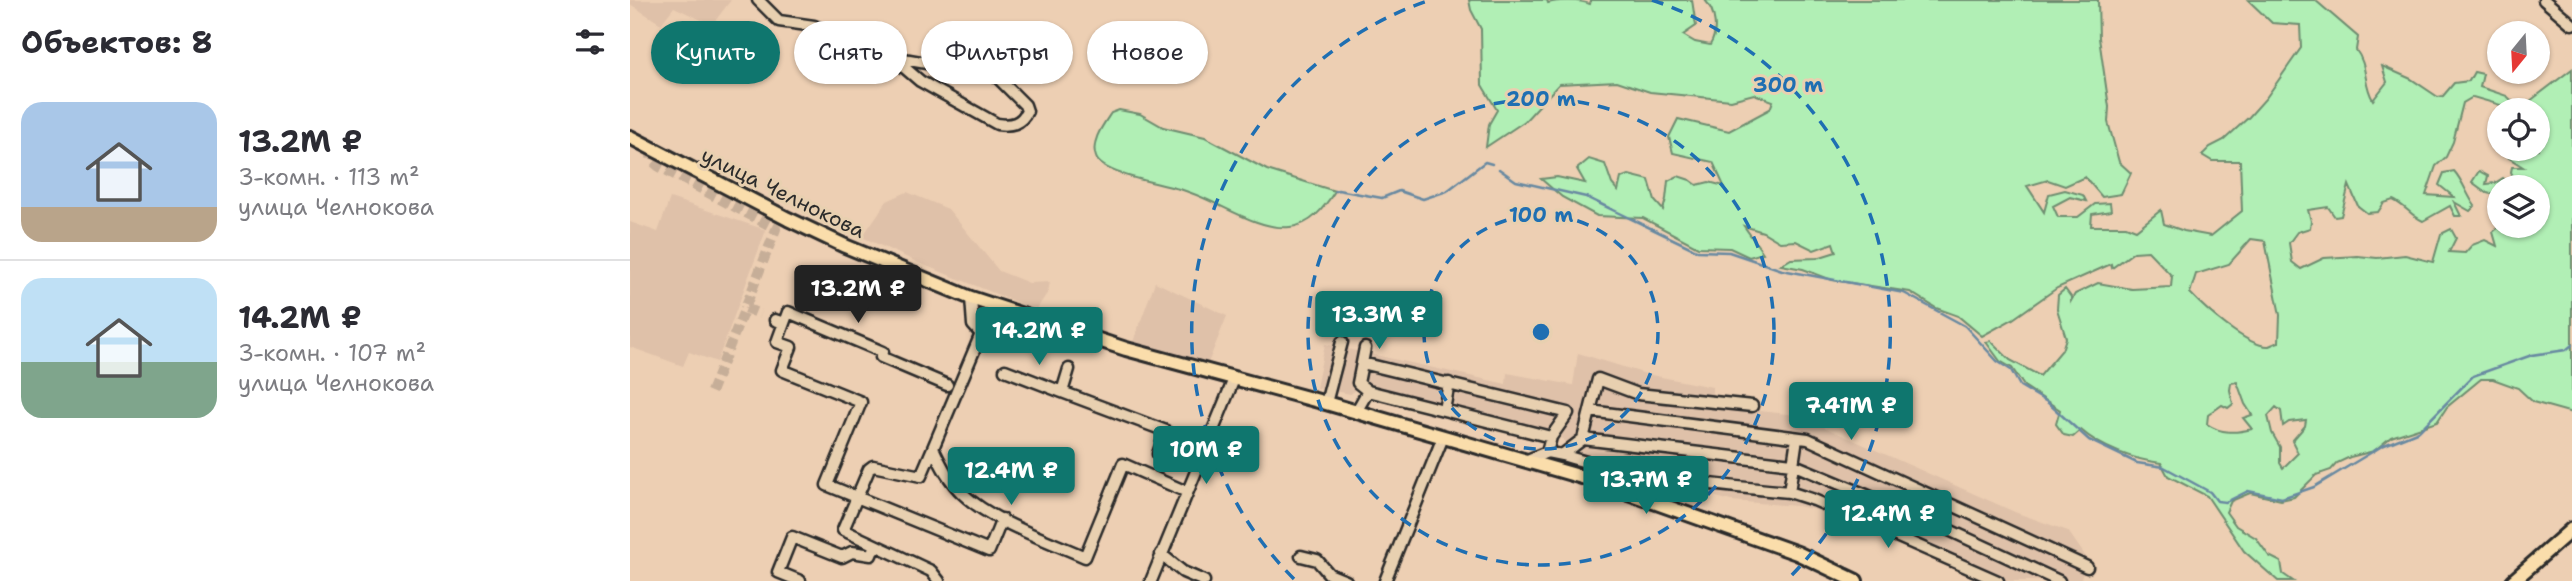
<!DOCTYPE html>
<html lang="ru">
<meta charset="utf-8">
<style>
:root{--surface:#fff;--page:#f2f2f3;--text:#2b2b33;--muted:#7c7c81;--line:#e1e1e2;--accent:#0f766e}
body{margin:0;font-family:"Shantell Sans",sans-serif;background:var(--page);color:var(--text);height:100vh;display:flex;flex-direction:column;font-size:26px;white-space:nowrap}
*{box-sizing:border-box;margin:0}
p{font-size:23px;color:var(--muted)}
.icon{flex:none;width:38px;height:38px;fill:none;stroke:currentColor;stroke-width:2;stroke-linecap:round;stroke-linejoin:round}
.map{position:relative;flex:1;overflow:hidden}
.side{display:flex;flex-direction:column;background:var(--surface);width:630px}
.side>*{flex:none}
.hud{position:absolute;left:21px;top:21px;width:665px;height:63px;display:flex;gap:14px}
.needle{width:46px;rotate:198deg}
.controls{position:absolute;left:1857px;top:21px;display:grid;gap:14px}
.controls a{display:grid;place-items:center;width:63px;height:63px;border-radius:50%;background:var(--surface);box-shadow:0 2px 5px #0004;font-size:35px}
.price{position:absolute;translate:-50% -60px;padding:0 16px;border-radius:7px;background:var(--accent);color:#fff;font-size:23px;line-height:46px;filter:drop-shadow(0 2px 4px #0008)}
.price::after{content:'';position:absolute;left:50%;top:42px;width:21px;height:16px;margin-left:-10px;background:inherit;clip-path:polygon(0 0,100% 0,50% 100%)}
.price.selected{background:#222;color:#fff}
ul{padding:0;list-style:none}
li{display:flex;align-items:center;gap:21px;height:175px;padding:0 21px}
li+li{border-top:2px solid var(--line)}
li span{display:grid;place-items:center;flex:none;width:196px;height:140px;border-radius:21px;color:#555}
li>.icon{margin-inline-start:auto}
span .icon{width:84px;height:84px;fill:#fffc;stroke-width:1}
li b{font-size:30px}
h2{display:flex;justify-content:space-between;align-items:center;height:84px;padding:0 21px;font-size:30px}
.chip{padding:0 24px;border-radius:32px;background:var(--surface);box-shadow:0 2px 5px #0004;font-size:24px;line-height:63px}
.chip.selected{background:var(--accent);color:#fff}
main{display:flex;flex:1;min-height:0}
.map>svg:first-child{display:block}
.built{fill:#dfc1a9}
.green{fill:#b1efb5;stroke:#6e8d70;stroke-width:2;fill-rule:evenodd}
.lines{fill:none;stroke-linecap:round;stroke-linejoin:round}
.stream{stroke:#6889a1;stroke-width:2.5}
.minor-tunnel{stroke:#c6ae98;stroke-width:10;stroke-dasharray:10 5;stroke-linecap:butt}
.minor-casing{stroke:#2b2b2b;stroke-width:15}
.major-casing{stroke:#2b2b2b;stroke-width:18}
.minor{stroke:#e8d0b0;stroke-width:10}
.major{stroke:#faddab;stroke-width:12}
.ring{fill:none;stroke:#1f6fb2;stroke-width:3.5;stroke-dasharray:12 9}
.labels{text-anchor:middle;stroke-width:6;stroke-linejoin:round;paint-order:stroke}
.street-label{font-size:21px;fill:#2b2b2b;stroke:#e8d0b0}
.centre{fill:#1f6fb2;stroke:#e8d0b0;stroke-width:3.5}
.ring-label{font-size:21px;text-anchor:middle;font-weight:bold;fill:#1f6fb2;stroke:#e8d0b0;stroke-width:6;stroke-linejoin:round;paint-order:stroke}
</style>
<main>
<section class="side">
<h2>Объектов: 8<svg class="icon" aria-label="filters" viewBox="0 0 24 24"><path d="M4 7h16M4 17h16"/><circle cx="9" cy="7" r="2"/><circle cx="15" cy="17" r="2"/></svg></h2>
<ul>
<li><span style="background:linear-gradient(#a9c7e8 75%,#b9a48a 0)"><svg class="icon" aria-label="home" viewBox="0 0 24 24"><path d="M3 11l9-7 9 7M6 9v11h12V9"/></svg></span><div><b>13.2M ₽</b><p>3-комн. · 113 m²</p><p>улица Челнокова</p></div></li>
<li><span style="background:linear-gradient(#bfe0f5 60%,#7fa58c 0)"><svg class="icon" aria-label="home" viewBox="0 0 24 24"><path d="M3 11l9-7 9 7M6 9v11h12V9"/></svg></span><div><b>14.2M ₽</b><p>3-комн. · 107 m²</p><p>улица Челнокова</p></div></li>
</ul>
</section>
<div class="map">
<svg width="1942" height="581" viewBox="0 0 1942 581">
<rect width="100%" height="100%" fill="#edcfb3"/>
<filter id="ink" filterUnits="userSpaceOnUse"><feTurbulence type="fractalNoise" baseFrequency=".0143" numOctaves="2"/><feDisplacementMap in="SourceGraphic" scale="14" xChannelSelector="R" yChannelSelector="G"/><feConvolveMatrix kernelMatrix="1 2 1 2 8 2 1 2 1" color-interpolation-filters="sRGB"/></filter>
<g filter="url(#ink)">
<!-- built -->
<path class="built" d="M0,0H101L82,25L44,7L31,24L0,4Z
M277,192L318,209L369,271L399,283L420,282L418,292L406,310L289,263L232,237L257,201Z
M40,198L136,230L87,362L59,352L53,366L0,347V222L28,232Z
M525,282L597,316L578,363L503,342Z
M357,311L397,326L394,335L412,343L410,350L359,328V325L354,322Z
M695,344L876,384L877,373L943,385L948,353L1016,374L1082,387V406L1167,415L1387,513L1438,531L1458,560L1450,581H1367L1236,521L1168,506L1101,501L958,462L926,433L728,386L721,394L686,388Z"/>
<!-- green -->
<path class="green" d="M839,0H917L918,3C929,0 950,0 960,4L961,0H1062L1066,26L1053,35L1065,42L1080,45C1088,32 1086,12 1075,0H1468L1469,38L1479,107L1478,122L1489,162L1501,173L1491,194L1472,197L1455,177L1435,186L1418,180L1397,186L1414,212L1419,194L1435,190L1453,195L1456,201L1440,197L1423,206L1428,217H1448L1465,204L1480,203L1481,211L1462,214L1461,226H1496L1506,230L1531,210L1534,224L1554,231L1581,236L1612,211L1610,161H1582L1572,155L1580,147L1594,140L1619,117L1636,98L1671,48L1670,25L1642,23L1618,0H1685L1728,37L1726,50C1738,65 1733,84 1743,100L1757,82L1752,66L1781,79L1808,97L1813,96L1824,83L1839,81L1844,72L1853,74L1850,87L1877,96L1883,102L1877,107L1843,97L1833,103L1823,142L1816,157L1806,166L1796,195L1824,197L1809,185L1814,173L1824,171C1833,181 1837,195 1845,206L1840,211L1824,202L1831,216H1825L1820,206L1793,221C1781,216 1776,206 1763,200L1754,203L1748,212L1737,213L1728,206L1719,185L1711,216L1705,217L1698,207L1678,210L1681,221L1680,228L1667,232L1659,243L1662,262L1671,269L1694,258L1728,256L1747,258L1775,255L1803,262L1811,234L1821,229L1826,238L1819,252L1835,253L1842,245L1855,240L1867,246L1863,232L1870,226H1908V187H1869V196L1857,193L1842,182L1849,171L1858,176L1856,184L1865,183L1873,178L1882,185L1886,183L1881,172L1882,167H1893L1879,158L1871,149H1908V110H1897L1900,101L1942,69V413L1903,402L1888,388L1863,379H1851L1817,407L1807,422L1761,437L1744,451L1720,457L1707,463L1701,470L1686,475L1664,497L1651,500L1620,493L1601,501L1596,512L1606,526L1626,538L1639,556L1651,562L1653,574L1663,581H1648L1614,551L1577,496L1538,476L1531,463C1505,460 1471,448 1451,430L1443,437L1434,435L1426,424L1430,410L1394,386L1382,368L1370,361L1356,342L1361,341L1380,360L1410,376L1432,350L1436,338L1427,309L1428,295L1435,289L1441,297V301L1445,294L1468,283L1502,289L1541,287L1542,276L1518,251L1504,252L1482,268L1481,264L1427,288L1383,319L1352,336L1328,316L1306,308L1280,292L1202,280L1173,269L1151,265L1161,259L1187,258L1206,252L1203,243L1184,250L1166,241L1150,242L1133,232L1114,226L1133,253L1119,257L1100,248L1068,247L1013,218L967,216L932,197L911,179L927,177L955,183L947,169L959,159L975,164L982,184L988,191L991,178L999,175L1019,180L1025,201L1033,210L1036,199L1038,181L1048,176L1060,180L1067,185L1079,182L1094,186L1083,162L1043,153L1039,137L1048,119L1099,131L1140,109L1143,101L1124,94L1101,100L1020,92L987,81L929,84L895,121L856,147L859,124L867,110L852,85L851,29L841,10ZM1621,239L1635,241L1650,315L1649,342C1648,342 1639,346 1639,346C1617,347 1574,308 1560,293L1566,274L1599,264ZM1607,382L1615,404L1622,415L1613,418L1622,429C1606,433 1591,434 1577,424L1578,415L1592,405L1598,408L1603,404L1600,390L1601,383ZM1646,407L1651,411L1653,426L1659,422L1676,420L1675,426L1662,441L1668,453L1653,468L1650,463V447L1642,433L1638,416Z
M489,110L510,114L533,127L575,137L637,170L705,191C694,208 681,225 660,227C625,231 585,198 549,189C532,184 471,174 466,157C460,142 473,125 481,113Z"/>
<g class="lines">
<!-- stream -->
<path class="stream" d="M869,169L886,181L956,197L1068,251L1099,252L1152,270L1274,293L1335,326L1367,361L1381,370L1390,386L1417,402L1459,440L1507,463L1534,467L1580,492L1587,501L1596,502L1618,491L1652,498L1684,487L1752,446L1789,431L1843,376L1902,355L1936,350L1942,345
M705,191L708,190L752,198L769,191L793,199L817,191L855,162L862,164"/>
<!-- minor-tunnel -->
<path class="minor-tunnel" d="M22,149L21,160L28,166L146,229L115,308L130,314
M81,392L115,308"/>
<!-- minor casing -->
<g class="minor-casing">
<path id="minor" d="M128,0L149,21L184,26L262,57L365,75L395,105L397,111C391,124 381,126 367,124L290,81L262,57
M1914,0L1942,24
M341,298L343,325L351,334L303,448C311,465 319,481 333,494C361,521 419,541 455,557L493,464L557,492
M145,320L154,323L147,342L161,347L152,370L231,402L197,485L359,551L372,519
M154,323L158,312L253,352L251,357L317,385
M732,363L735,348
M439,369L432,392L536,431L528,454
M375,370L432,392
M696,403L712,342
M814,410L819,383
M960,411L1178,439L1457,567
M726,412L738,391
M953,439L1162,464L1306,524L1429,581
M303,448L291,476L243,466L239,469L213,530L301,571L309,581
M917,452L921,437L938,413L732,363L728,383L738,391L921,437
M932,455C1005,478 1083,485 1159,492L1167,438
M895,461L917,452L932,455L953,439L968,379L1008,394L1122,406
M1159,492L1184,500L1368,581
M531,554L553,572L574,581
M671,556L687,560L699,574L716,581
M170,581L148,572L162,537L212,557L222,552L241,555L245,545
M521,581L604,379
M755,581L813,437"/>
</g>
<!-- major casing -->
<g class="major-casing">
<path id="major" d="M0,137L158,219L215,246L341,298L496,349L696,403L959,479L1167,553L1226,581
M1883,581L1942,529"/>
</g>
<!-- minor -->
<use href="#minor" class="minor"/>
<!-- major -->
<use href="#major" class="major"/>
</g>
</g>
<!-- distance rings -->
<g class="ring">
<circle cx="911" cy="332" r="117"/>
<circle cx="911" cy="332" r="233"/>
<path d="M664 579A350 350 0 0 1 800 0M1022 0A350 350 0 0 1 1158 579"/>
</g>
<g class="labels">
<!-- street labels -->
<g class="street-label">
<text transform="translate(153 193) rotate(26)" y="7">улица Челнокова</text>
</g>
</g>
<circle cx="911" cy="332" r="10" class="centre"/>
<g class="ring-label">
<text x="1158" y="92">300 m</text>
<text x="911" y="106">200 m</text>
<text x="911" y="222">100 m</text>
</g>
</svg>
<div class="controls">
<a><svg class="needle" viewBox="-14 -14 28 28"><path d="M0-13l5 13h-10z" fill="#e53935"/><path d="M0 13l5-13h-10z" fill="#7c7c81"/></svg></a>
<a><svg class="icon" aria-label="locate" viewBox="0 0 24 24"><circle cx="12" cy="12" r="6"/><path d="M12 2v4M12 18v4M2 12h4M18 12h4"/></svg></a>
<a><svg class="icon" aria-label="layers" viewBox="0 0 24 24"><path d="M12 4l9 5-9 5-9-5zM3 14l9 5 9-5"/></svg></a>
</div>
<b class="price selected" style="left:228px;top:325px">13.2M ₽</b>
<b class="price" style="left:749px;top:351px">13.3M ₽</b>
<b class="price" style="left:409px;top:367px">14.2M ₽</b>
<b class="price" style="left:1221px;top:442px">7.41M ₽</b>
<b class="price" style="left:576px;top:486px">10M ₽</b>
<b class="price" style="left:381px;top:507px">12.4M ₽</b>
<b class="price" style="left:1016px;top:516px">13.7M ₽</b>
<b class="price" style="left:1258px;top:550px">12.4M ₽</b>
<div class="hud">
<a class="chip selected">Купить</a>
<a class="chip">Снять</a>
<a class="chip">Фильтры</a>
<a class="chip">Новое</a>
</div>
</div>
</main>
